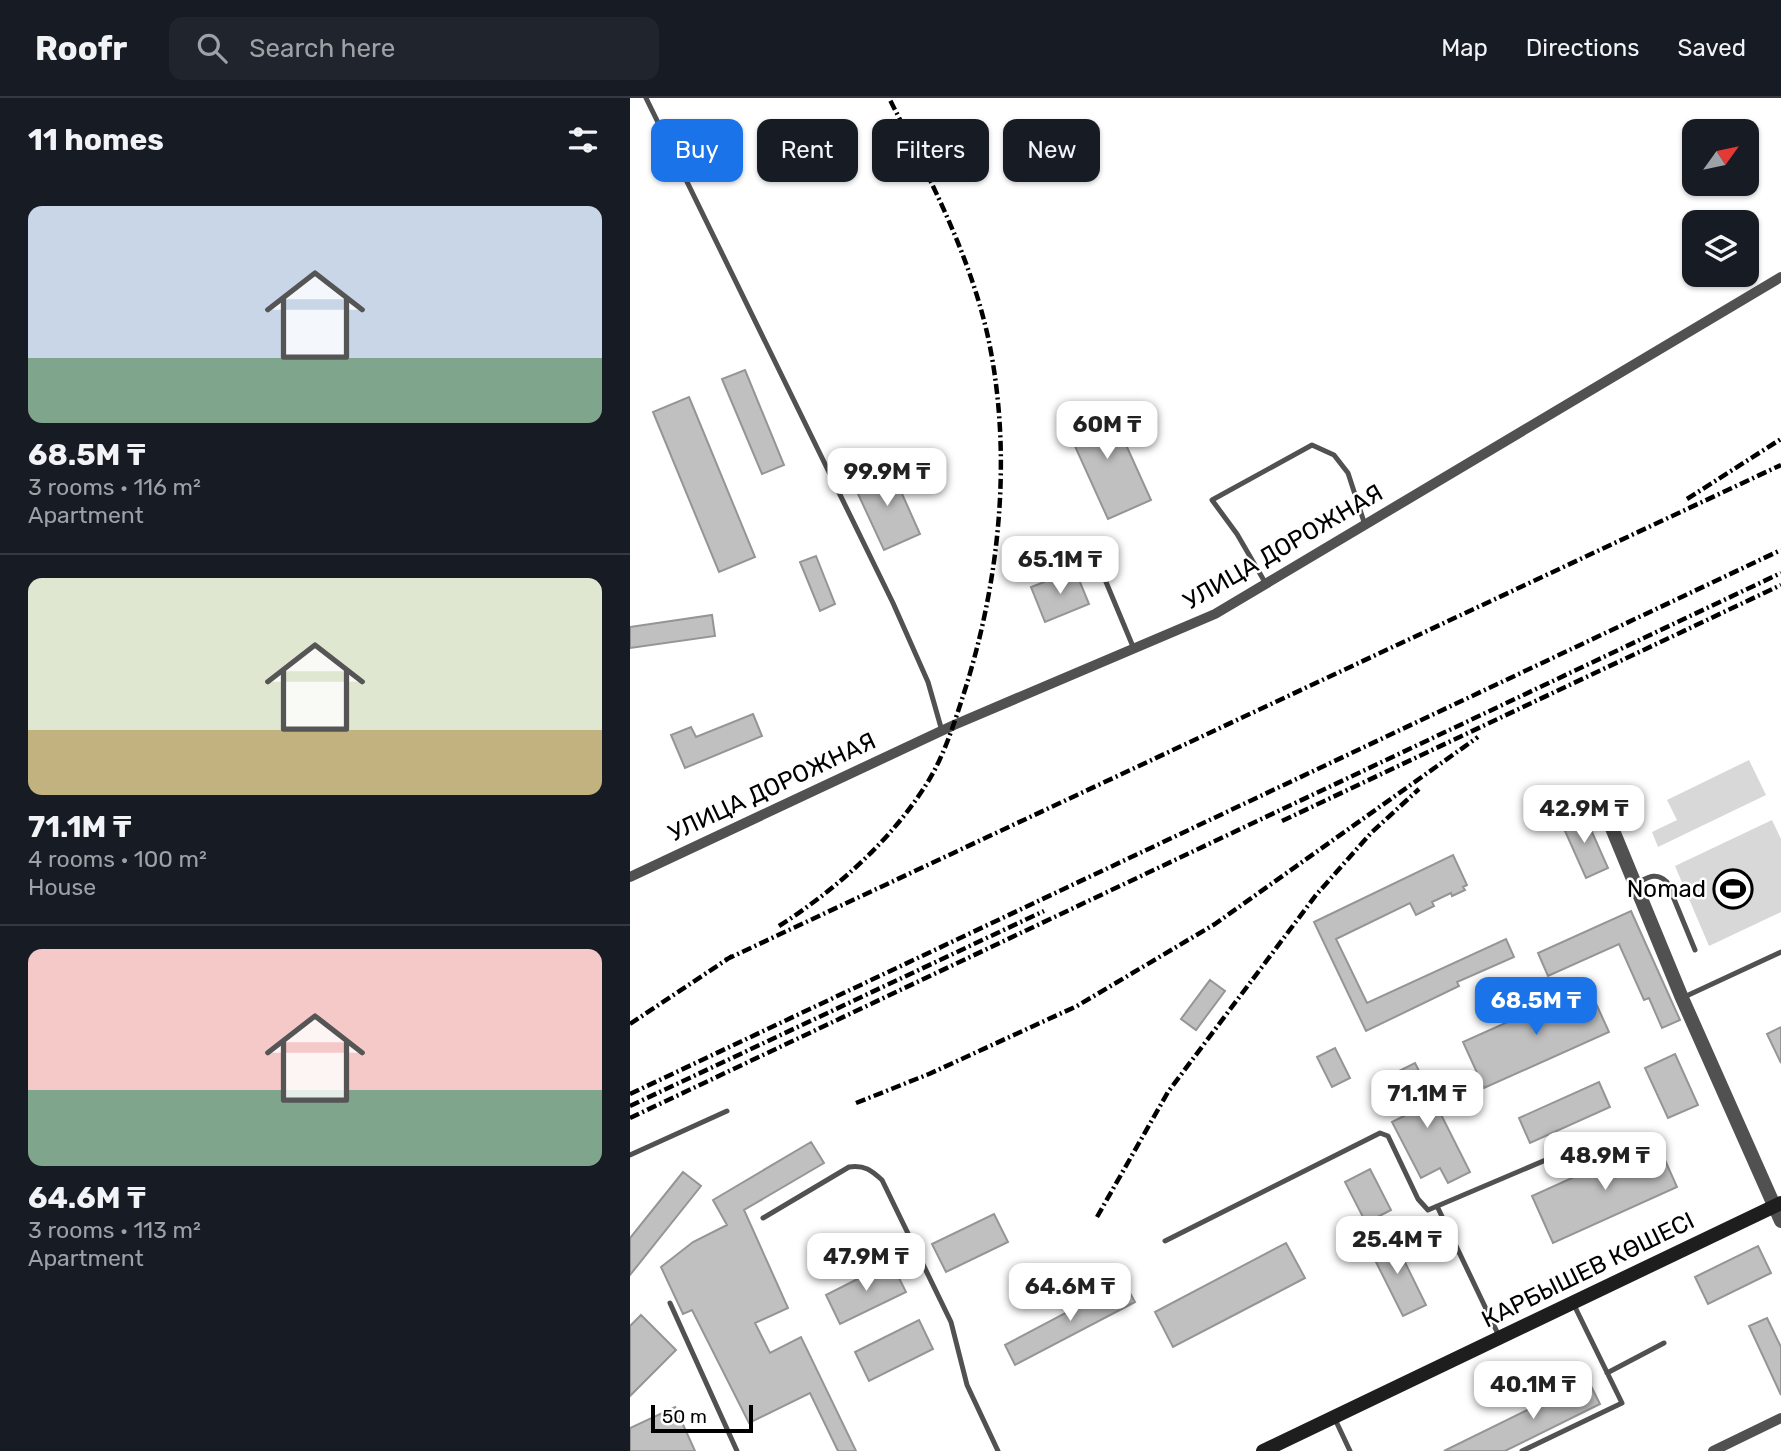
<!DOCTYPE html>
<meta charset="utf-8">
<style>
:root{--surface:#171b24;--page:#20242c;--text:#f1f3f6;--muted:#9ea1a6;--line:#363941;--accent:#1a73e8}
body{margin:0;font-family:Rubik,sans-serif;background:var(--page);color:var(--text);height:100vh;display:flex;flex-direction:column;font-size:26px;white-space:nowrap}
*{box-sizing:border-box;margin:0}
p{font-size:23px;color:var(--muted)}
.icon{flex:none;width:38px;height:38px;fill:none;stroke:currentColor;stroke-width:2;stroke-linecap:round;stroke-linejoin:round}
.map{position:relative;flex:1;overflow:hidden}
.side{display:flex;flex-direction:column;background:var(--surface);width:630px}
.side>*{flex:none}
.hud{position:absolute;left:21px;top:21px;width:665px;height:63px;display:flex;gap:14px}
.needle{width:46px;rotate:57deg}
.controls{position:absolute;left:1052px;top:21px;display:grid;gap:14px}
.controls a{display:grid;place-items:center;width:77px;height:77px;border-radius:14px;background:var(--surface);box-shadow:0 2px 5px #0004;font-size:35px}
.scale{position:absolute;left:21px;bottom:18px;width:102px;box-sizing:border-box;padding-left:7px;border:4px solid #000;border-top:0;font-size:19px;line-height:24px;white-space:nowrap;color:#000;-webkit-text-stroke:5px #fff;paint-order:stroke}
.price{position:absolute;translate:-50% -60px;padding:0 16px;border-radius:14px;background:#fff;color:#222;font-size:23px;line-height:46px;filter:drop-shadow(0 2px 4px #0008)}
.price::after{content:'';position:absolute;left:50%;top:42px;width:21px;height:16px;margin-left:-10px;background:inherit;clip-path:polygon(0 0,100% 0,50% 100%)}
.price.selected{background:var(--accent);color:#fff}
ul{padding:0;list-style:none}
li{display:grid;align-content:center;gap:14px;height:371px;padding:0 28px}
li+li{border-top:2px solid var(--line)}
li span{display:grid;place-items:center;height:217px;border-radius:14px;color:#555}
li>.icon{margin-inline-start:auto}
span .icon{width:126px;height:126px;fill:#fffc;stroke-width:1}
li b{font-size:30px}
h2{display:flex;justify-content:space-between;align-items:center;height:84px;padding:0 28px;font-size:30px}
.pill{padding:0 24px;border-radius:14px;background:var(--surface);box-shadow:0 2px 5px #0004;font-size:24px;line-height:63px}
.pill.selected{background:var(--accent);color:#fff}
header{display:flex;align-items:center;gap:42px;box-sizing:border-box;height:98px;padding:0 35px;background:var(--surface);border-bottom:2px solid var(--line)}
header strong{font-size:33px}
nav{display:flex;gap:38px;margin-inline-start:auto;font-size:24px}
.search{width:490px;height:63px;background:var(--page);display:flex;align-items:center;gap:18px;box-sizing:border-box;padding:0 24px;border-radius:14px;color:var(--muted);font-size:26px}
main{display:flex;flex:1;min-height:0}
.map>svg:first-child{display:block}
.green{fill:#d8d8d8}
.building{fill:#c0c0c0;stroke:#959595;stroke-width:2}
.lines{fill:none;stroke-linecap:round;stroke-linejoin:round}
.service{stroke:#515151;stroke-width:5}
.minor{stroke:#515151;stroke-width:10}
.tertiary{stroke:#515151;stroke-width:14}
.secondary{stroke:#1e1e1e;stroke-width:14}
.rail{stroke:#000;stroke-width:4.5;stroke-dasharray:10 3.5 2 3.5;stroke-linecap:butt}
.labels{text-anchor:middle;stroke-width:5;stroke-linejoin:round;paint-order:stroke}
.street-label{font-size:24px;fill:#000;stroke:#fff}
.poi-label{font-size:24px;fill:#000;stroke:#fff;text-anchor:end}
</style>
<header>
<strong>Roofr</strong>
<div class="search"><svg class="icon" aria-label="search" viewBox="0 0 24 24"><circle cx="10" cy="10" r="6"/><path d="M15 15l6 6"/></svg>Search here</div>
<nav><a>Map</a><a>Directions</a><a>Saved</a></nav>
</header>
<main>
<section class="side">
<h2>11 homes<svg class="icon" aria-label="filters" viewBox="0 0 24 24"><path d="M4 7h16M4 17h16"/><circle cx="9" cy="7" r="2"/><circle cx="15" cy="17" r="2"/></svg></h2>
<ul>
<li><span style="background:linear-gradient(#c9d6e8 70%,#7fa58c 0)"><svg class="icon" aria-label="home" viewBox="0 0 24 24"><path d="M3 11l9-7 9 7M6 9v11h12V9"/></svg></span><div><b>68.5M ₸</b><p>3 rooms · 116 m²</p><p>Apartment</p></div></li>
<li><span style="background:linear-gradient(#dfe7d0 70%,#c2b280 0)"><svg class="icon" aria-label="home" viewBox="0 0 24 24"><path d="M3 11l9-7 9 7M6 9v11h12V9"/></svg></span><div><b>71.1M ₸</b><p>4 rooms · 100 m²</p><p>House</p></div></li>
<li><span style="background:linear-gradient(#f6c9c9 65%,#7fa58c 0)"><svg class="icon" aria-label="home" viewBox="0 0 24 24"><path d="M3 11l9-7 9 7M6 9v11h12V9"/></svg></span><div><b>64.6M ₸</b><p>3 rooms · 113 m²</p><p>Apartment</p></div></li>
</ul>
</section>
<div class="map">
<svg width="1151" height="1353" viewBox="0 0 1151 1353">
<rect width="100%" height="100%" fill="#fff"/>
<!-- green -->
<path class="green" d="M1119,662L1136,697L1028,749L1022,734L1047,722L1037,702Z
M1142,722L1151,741V814L1079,848L1045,768Z"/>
<!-- building -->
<path class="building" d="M115,272L154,367L132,376L92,281Z
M59,299L125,459L89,474L23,314Z
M477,305L521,402L478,421L434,324Z
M260,369L290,436L254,452L223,385Z
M186,458L205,506L190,513L170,464Z
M445,472L459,506L415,524L401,489Z
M82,517L85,538L0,550V529Z
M123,616L132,638L55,670L41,637L61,629L66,639Z
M953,714L978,770L956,780L931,724Z
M823,757L837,787L833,789L835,792L822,798L821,795L802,804L804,808L786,817L780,805L706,841L737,905L876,841L884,859L827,884L829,888L736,933L684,824Z
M1001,813L1050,922L1032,930L1019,900L1014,902L989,846L918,878L908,855Z
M580,882L595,893L566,932L551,921Z
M958,888L979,934L854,990L833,944Z
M1151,929V965L1137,936Z
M705,950L720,980L702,989L687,959Z
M1045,956L1068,1007L1038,1020L1015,970Z
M785,965L840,1074L818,1085L810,1070L791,1080L762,1024L782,1014L763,976Z
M969,984L980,1009L900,1045L889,1020Z
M1026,1042L1047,1089L923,1145L902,1098Z
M181,1044L194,1065L114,1112L158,1210L125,1225L140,1255L171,1239L226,1353H208L180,1295L119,1325L62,1212L53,1216L31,1169L63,1144L97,1127L83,1102Z
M740,1071L761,1112L736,1125L715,1084Z
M53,1074L71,1088L0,1177V1140Z
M364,1116L378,1144L316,1174L302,1146Z
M762,1138L796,1207L773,1218L739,1150Z
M656,1145L675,1180L543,1249L525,1214Z
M1128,1148L1141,1175L1078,1206L1065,1179Z
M261,1164L276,1194L210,1226L196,1197Z
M494,1184L505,1204L385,1267L375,1247Z
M11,1217L46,1252L0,1298V1228Z
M1137,1220L1151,1249V1297L1119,1228Z
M289,1222L303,1251L239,1283L225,1254Z
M958,1282L970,1306L875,1353H814Z
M45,1309L65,1353H0V1330Z"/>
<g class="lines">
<!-- service -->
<path class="service" d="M16,0L263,505L298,584L312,633
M466,460L504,551
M636,486L607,436L582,402L682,347L704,357L718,375L735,427
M1005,786C1017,780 1026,773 1037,784L1065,852
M1052,900L1151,854
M0,1057L97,1013
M807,1108L869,1238
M133,1120L219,1069C235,1067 241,1072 252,1082L321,1224L337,1287L368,1353
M535,1143L750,1035L758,1038L788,1101L798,1112L958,1044
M40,1205L107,1353
M977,1275L1034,1245
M704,1319L720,1353
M892,1353L992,1305L944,1207"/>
<!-- minor -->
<path class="minor" d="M0,779L324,627L585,516L1151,179
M1083,1353L1151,1320"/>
<!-- tertiary -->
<path class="tertiary" d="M977,718L1052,900L1151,1123"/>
<!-- secondary -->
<path class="secondary" d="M633,1353L1151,1105"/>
<!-- rail -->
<path class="rail" d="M1057,401L1151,341
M652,723L1151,487
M149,828C207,791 263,741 299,682C314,657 324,626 333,598C370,484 383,356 358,239C339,154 298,77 259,0
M95,862L1151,367
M0,926L102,858
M0,996L1151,452
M226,1005L299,976L447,908L585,826L848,639
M0,1008L414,813
M0,1020L1151,475
M467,1119L538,994L686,797L741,735L789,691"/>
</g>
<!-- icons -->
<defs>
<g id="stadium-ring" transform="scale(2.0125)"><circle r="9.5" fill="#fff" stroke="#000" stroke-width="1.5"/><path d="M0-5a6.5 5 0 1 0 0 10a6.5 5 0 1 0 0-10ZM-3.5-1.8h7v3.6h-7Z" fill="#000"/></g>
</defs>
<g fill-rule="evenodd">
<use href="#stadium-ring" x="1103" y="791"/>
</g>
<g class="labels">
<!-- street labels -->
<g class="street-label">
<text transform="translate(653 449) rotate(-30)" y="8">УЛИЦА ДОРОЖНАЯ</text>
<text transform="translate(142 689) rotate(-25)" y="8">УЛИЦА ДОРОЖНАЯ</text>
<text transform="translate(958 1172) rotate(-26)" y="8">КАРБЫШЕВ КӨШЕСІ</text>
</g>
<!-- poi labels -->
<g class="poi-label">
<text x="1076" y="799">Nomad</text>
</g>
</g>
</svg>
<div class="controls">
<a><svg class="needle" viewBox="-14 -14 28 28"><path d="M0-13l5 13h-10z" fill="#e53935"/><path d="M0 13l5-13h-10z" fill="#9ea1a6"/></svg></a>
<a><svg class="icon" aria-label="layers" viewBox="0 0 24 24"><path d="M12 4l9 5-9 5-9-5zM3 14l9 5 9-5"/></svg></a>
</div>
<div class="scale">50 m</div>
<b class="price" style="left:477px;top:363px">60M ₸</b>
<b class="price" style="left:257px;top:410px">99.9M ₸</b>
<b class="price" style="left:430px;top:498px">65.1M ₸</b>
<b class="price" style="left:954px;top:747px">42.9M ₸</b>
<b class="price selected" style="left:906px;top:939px">68.5M ₸</b>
<b class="price" style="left:797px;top:1032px">71.1M ₸</b>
<b class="price" style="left:975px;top:1094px">48.9M ₸</b>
<b class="price" style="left:767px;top:1178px">25.4M ₸</b>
<b class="price" style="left:236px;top:1195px">47.9M ₸</b>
<b class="price" style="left:440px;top:1225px">64.6M ₸</b>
<b class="price" style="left:903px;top:1323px">40.1M ₸</b>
<div class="hud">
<a class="pill selected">Buy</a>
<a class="pill">Rent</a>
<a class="pill">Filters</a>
<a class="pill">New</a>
</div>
</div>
</main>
